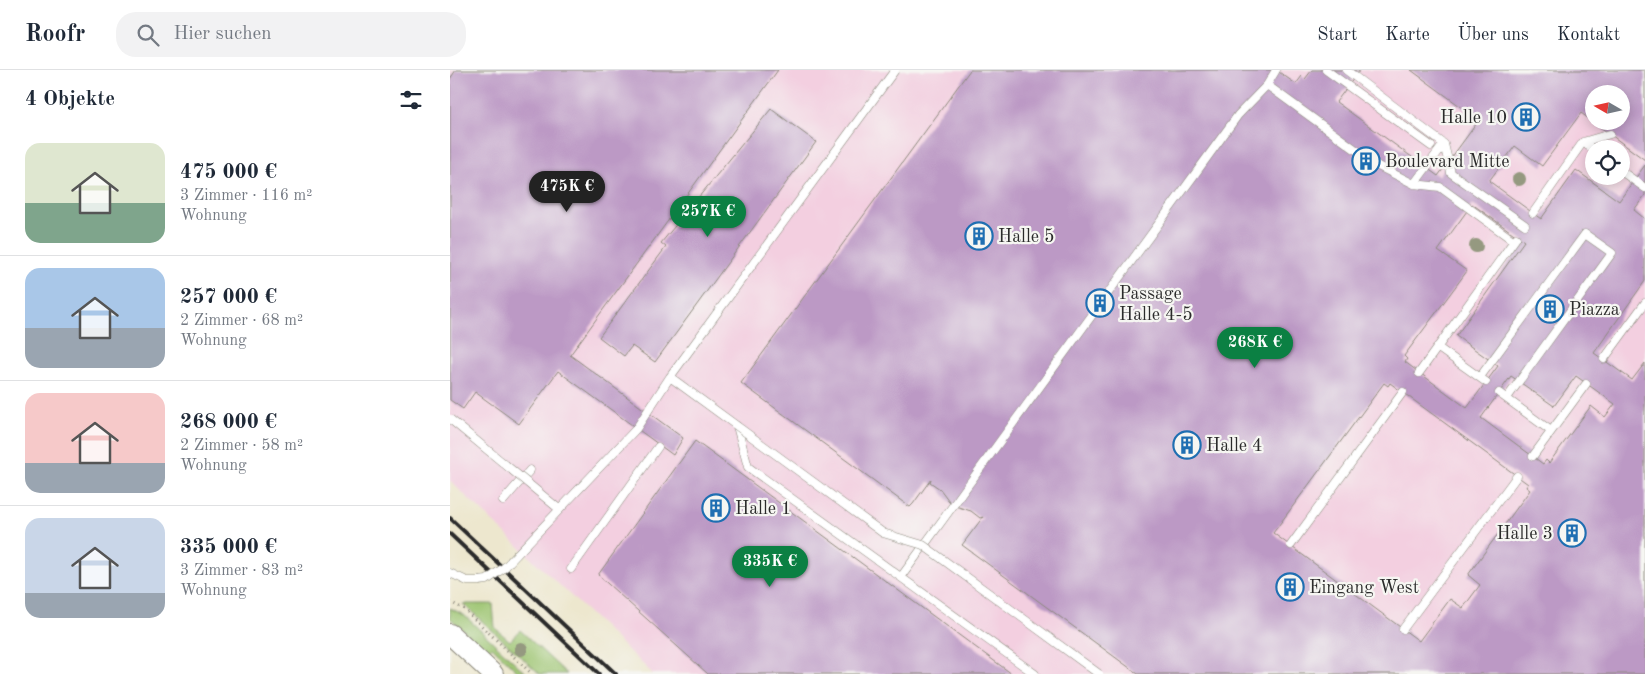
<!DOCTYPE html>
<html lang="de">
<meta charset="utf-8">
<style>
:root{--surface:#fff;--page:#f2f2f3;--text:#1f2937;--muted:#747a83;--line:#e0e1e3;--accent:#0b8043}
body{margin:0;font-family:"Old Standard TT",serif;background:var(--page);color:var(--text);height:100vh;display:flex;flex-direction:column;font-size:19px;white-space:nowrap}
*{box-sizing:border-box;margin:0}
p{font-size:16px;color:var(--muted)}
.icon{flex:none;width:28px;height:28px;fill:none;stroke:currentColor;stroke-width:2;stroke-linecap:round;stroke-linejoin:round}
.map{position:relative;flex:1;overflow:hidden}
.side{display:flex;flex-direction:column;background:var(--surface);width:450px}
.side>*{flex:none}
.needle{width:32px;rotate:279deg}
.controls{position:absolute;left:1135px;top:15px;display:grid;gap:10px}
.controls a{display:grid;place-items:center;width:45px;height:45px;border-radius:50%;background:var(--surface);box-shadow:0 2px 12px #0003;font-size:25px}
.price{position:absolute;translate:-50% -42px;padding:0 11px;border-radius:18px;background:var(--accent);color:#fff;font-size:16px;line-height:32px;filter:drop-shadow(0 1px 2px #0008)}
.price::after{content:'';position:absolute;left:50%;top:30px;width:15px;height:11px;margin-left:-8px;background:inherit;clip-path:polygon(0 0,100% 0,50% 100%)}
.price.active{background:#222;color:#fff}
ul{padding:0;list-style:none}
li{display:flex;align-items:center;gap:15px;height:125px;padding:0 25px}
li+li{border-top:1px solid var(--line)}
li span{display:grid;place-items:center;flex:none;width:140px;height:100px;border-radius:15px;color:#555}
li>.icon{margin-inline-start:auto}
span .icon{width:60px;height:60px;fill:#fffc;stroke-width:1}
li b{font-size:21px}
h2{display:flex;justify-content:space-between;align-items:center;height:60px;padding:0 25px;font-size:21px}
header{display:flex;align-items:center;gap:30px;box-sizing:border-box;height:70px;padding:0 25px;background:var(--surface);border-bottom:1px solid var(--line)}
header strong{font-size:24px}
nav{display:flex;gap:28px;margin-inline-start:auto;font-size:18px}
.search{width:350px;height:45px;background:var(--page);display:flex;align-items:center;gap:12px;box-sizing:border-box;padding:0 18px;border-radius:20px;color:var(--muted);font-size:19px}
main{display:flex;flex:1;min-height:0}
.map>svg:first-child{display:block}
.built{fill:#f3cfe0;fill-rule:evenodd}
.green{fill:#9cc470;stroke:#64784e}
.building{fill:#bc99c5;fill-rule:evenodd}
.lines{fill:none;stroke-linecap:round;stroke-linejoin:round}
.service-casing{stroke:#8c897c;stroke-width:9}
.tertiary-casing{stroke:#8c897c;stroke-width:22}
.path{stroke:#8c897c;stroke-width:3;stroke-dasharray:1 4;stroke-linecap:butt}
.service{stroke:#fff;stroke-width:8}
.tertiary{stroke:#fff;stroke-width:20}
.rail{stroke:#2b2b2b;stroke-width:4}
.service-bridge-casing{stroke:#8c897c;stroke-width:9;stroke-linecap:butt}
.service-bridge{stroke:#fff;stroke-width:8}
.tree{fill:#959980}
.labels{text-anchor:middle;stroke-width:4.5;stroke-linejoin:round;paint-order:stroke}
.poi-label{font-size:18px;fill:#2b2b2b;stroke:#f6f6f2;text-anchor:start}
</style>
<header>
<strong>Roofr</strong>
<div class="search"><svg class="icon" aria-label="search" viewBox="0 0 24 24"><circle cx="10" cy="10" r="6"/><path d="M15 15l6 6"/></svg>Hier suchen</div>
<nav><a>Start</a><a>Karte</a><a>Über uns</a><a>Kontakt</a></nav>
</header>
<main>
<section class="side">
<h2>4 Objekte<svg class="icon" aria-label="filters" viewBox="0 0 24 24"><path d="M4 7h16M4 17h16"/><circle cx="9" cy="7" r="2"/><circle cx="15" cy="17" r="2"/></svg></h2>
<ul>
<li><span style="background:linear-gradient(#dfe7d0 60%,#7fa58c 0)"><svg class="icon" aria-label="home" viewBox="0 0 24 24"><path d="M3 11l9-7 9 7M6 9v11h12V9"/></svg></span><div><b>475 000 €</b><p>3 Zimmer · 116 m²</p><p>Wohnung</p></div></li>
<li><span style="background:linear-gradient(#a9c7e8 60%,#9aa5b1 0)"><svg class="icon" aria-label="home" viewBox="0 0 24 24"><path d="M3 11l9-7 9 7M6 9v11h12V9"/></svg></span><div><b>257 000 €</b><p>2 Zimmer · 68 m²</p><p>Wohnung</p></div></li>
<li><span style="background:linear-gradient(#f6c9c9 70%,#9aa5b1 0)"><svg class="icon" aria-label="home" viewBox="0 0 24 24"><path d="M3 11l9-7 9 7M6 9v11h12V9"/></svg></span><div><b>268 000 €</b><p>2 Zimmer · 58 m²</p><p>Wohnung</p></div></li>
<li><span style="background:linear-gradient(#c9d6e8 75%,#9aa5b1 0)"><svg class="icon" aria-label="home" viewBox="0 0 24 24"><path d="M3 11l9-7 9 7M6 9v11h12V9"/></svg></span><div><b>335 000 €</b><p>3 Zimmer · 83 m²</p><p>Wohnung</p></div></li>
</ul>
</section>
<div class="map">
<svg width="1195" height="604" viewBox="0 0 1195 604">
<rect width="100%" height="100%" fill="#f6f6f2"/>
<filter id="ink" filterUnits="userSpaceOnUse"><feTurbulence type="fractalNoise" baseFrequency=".02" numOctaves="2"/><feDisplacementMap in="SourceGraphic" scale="10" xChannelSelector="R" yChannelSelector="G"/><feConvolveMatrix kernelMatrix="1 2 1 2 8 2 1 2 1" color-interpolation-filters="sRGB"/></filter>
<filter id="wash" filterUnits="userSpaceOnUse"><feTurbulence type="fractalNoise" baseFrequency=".0096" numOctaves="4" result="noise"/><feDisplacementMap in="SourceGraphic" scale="20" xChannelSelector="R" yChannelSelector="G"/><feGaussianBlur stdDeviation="1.12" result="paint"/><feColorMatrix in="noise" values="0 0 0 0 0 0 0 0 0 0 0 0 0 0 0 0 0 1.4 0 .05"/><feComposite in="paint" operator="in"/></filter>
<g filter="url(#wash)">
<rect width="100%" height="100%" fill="#ede7ce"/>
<!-- built -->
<path class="built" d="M0,0H1195V604H203L0,411ZM1144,24H1171V51H1144ZM1144,79H1171V106H1144Z"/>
<!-- green -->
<path class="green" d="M13,534H43L45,558L60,571L70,560L117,604H90Z
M0,538L14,545L77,604H70L42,577L37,582L0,548Z"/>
<g id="blocks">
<!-- building -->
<path class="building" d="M6,0H328L120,285L233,368L223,385L108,301L69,354L25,322L13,339L0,330V9Z
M520,0H826L846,14L852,6L855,9L862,0H910L886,32L988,106L1029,50L961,0H1195V90L1131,43L1092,96L1065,76L1039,111L1091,149L1126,100L1169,131L1195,95V125L1184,140L1195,149V211L1144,283L1182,310L1195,293V604H688L512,475L533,447L530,448L521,441L502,435L490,419L480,412L481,409L463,434L460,437L457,435L291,313ZM1144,24H1171V51H1144ZM1022,134L1074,171L1006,266L1048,296L1017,338L955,292L957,289L954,286L1017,201L988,181ZM1061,306L1104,336L1126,306L1165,334L1155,347L1141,336L1099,393L1096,390L1093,394L1031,348ZM934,313L938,316L940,313L1078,414L1076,417L1080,420L1018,505L1030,515L1013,538L1000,529L969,571L823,463Z
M321,39L366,72L205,292L182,276L174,286L149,267L216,177L211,173Z
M245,371L562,604H258L148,505Z"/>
</g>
</g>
<g filter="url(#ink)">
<use href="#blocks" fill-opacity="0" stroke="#8c897c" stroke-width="1"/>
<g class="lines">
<!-- service casing -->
<g class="service-casing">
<path id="service" d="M876,0L981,76
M896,0L994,74L1001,103L1075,155
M817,15L928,96L964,114L990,117L1064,171
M1133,72L1144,80
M1171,101L1195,118
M964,114L994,74
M1083,143L1133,72L1160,64
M987,277L1036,312
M1154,289L1195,233
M969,303L1066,168
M1030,307L1135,164L1162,183L1057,328
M1049,323L1101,361
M287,356L298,397L585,604
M1083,386L1136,314
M53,431L80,400
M841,475L953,322
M121,499L208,377
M0,503L17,511H29
M451,507L788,45L817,15L826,0
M953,559L1067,406"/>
</g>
<!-- tertiary casing -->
<g class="tertiary-casing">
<path id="tertiary" d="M0,564L43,604"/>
</g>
<!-- path -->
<path class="path" d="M0,532L14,539L82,604"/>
<!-- service -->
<use href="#service" class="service"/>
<!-- tertiary -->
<use href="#tertiary" class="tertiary"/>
<!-- rail -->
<path class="rail" d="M0,448L166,604
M0,464L149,604"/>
<!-- service-bridge casing -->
<g class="service-bridge-casing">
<path id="service-bridge" d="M220,307L433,463L473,475L649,604
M0,349L109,439
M29,511L37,510L55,497L186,359L220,307L445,0"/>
</g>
<!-- service-bridge -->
<use href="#service-bridge" class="service-bridge"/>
</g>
<!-- trees -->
<g class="tree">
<circle cx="1069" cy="109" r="7"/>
<circle cx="1026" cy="176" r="7"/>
<circle cx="71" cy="579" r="7"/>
</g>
</g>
<!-- icons -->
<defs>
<g id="building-ring" transform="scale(1.4375)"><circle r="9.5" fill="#f6f6f2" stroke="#1f6fb2" stroke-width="1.5"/><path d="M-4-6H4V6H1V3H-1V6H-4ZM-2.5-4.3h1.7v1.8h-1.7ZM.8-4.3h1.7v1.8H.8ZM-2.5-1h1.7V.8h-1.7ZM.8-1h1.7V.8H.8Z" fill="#1f6fb2"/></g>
</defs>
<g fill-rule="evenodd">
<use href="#building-ring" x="1076" y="47"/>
<use href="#building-ring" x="916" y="91"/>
<use href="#building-ring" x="529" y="166"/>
<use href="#building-ring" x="650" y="233"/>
<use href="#building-ring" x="1100" y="239"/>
<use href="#building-ring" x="737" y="375"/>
<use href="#building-ring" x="266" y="438"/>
<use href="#building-ring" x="1122" y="463"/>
<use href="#building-ring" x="840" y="517"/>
</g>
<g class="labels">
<!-- poi labels -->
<g class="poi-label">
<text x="1057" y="53" text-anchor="end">Halle 10</text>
<text x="935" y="97">Boulevard Mitte</text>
<text x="548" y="172">Halle 5</text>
<text x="669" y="229">Passage<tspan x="669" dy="21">Halle 4-5</tspan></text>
<text x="1119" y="245">Piazza</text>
<text x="756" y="381">Halle 4</text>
<text x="285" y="444">Halle 1</text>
<text x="1103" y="469" text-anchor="end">Halle 3</text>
<text x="859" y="523">Eingang West</text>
</g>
</g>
</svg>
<div class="controls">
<a><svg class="needle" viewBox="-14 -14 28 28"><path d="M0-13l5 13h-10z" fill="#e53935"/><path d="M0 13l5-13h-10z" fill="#747a83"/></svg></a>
<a><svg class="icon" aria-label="locate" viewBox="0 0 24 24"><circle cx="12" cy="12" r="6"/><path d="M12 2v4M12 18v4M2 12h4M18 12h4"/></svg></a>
</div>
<b class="price active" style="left:117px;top:143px">475K €</b>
<b class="price" style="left:258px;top:168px">257K €</b>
<b class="price" style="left:805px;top:299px">268K €</b>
<b class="price" style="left:320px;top:518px">335K €</b>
</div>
</main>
